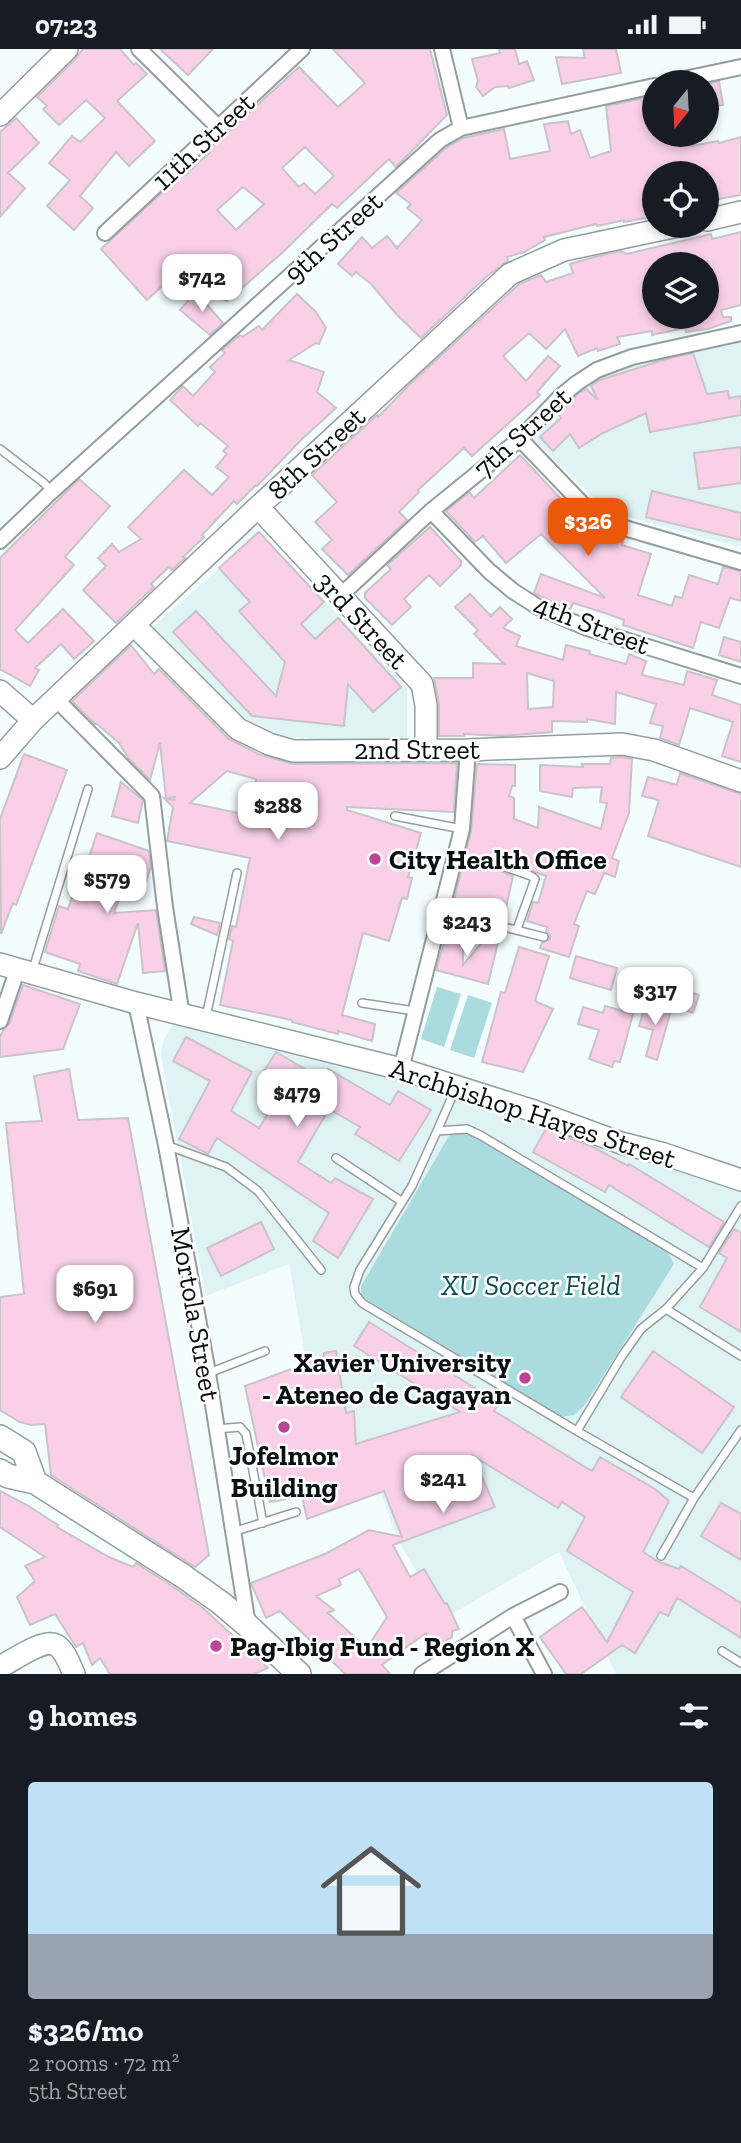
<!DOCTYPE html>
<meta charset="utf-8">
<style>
:root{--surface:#171b24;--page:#20242c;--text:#f1f3f6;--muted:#9ea1a6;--line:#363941;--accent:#ea580c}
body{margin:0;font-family:"Zilla Slab",serif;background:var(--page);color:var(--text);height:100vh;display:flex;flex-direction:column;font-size:26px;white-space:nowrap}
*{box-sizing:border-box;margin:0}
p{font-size:23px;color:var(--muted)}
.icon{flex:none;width:38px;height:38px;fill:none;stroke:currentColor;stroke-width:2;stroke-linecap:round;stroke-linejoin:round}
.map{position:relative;height:1625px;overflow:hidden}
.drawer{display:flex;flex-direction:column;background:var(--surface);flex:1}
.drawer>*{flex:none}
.needle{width:46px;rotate:198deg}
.fabs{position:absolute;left:642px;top:21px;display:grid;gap:14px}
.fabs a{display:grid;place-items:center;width:77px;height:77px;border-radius:50%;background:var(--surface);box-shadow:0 4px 10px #0003;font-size:35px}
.price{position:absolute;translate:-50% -60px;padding:0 16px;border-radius:14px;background:#fff;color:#222;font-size:23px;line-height:46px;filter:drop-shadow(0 2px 4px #0008)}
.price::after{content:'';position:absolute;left:50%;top:42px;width:21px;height:16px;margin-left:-10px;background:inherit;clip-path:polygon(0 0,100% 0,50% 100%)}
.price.active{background:var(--accent);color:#fff}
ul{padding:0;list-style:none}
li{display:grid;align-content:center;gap:14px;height:371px;padding:0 28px}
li+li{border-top:2px solid var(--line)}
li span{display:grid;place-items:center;height:217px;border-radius:7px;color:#555}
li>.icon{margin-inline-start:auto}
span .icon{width:126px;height:126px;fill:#fffc;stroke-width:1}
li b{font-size:30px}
h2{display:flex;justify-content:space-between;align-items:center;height:84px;padding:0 28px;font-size:30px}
.status{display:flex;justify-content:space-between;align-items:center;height:49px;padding:0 35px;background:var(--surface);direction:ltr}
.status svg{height:19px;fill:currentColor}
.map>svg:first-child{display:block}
.built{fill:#e0f3f4}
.green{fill:#aadcdf}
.building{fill:#f9d0e8;stroke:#cac3c7;stroke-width:2;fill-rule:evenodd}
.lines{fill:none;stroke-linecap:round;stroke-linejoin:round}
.lane-casing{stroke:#959d9e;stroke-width:10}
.street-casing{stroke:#959d9e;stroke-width:18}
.secondary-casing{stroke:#959d9e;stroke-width:24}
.primary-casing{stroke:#959d9e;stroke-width:26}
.lane{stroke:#fff;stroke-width:7}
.street{stroke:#fff;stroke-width:14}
.secondary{stroke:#fff;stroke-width:21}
.primary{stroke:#fff;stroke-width:23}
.poi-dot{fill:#bd4497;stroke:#fff;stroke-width:2.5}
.labels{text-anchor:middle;stroke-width:5;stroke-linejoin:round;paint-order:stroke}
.street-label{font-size:28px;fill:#0b0e0e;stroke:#fff}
.poi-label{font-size:28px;font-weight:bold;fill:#0b0e0e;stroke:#fff;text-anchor:start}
.park-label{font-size:28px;font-style:italic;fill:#0e4d51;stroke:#fff}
</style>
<div class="status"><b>07:23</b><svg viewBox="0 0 49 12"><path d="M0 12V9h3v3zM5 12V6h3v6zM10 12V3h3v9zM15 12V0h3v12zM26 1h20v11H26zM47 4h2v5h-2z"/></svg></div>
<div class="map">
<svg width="741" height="1625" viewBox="0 0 741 1625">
<rect width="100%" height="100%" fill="#f4fdfe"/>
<!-- built -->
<path class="built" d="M741,293V498L631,469L603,458L531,388L567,346L606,322Z
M257,481L407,639V693L335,692L285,687L255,677L228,653L153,578L219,519Z
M180,973L548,1072L741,1142V1625H616L559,1503L445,1569L398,1492L370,1412L326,1424L289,1215L206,1247L161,1007L163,992L172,977Z"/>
<!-- green -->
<path class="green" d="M437,938L461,945L444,998L421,990Z
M468,946L492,954L474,1009L450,1001Z
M463,1081L667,1202L674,1215L584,1357L574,1366L559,1368L361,1247V1237L450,1085Z"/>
<!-- building -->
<path class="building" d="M83,0H120L134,16L136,14L147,25L117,52L155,92L129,117L116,103L80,147L93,159L74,181L47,157L70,131L49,114L72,87L80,93L105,69L86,51L59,76L43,60L47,57L37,48L76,9Z
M160,0H213L188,26Z
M333,0H430L447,66L396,118L389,110L337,159L332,155L283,203L227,252L199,240L206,233L188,213L147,251L101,200L183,124L185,126L210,103L208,101L299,18L338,58L365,34ZM305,98L334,127L315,145L304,134L299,138L282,119ZM243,138L264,155L236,181L217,161Z
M499,0H515L519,15L527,12L534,31L509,39L508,37L495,38L483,47L476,38L478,32L472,10L500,4Z
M583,0H616L621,24L562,35L556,8L585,9Z
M719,32L723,56L707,58V35Z
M653,47L654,86H689L690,97L718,92L719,94L741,88V146L707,152V124H654V157L650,159L651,168L624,173V171L597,177L596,175L544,188L545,191L524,203L507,208L508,212L487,227L421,289L397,266L371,235L356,223L352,227L338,215L362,188L372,199L387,187L397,199L422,171L407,159L411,155L396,144L446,99L463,89L504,80L510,110L550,102L544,75L568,72L571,85L580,81L590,109L611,102L606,57Z
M16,69L39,94L8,124L25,139L0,168V83Z
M741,183V256L721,261L723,268H731V272L708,280L686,283L685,279L652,286V282L617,288L620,295L598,302L597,299L578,307L565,280L546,300L529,284L503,307L526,332L548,307L560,317L537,343L540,346L472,407L464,399L418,441L419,443L399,463L407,471L348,526L322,500L332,491L315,473L337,453L312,426L377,366L378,368L412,333L519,235L541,226L546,233L573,224L570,215L598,207L621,202L627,205L711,185L712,190ZM707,213V268H654V215H696Z
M196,243L223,274L210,286L180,261Z
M297,245L316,263L326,279L319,295L316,294L289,311L324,323L317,343L336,359L301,391L257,437L256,436L237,455L234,452L202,486L204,488L183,508L185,509L172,521L169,518L151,535L154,538L116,574L83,541L106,517L98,509L112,495L119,503L141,490L128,478L184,421L212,446L229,428L216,418L227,405L223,402L228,397L200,374L198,377L170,351L183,337L193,347L215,323L210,318L225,304L222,301L240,286L242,288L259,277L262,281Z
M693,304L707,345L728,342L729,349L741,347V366L650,383L646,364L603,384L579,399L570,385L553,402L540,388L561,369L558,364L579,344L586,340L598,351L591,337L600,331L666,310Z
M741,398V434L699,440L694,404Z
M520,406L578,468L569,476L623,492L622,496L651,505L638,546L672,557L675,547L682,549L689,526L718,535L723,518L741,522V552L730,549L719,579L701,573L693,599L623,576L624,571L605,564L573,554L570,561L534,544L541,525L605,549L541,485L506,514L483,487L475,493L446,462L469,443L474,449Z
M79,430L110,457L65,508L74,516L15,581L28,594L63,560L94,592L74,610L61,595L35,619L39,621L30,637L0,620V509Z
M652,442L741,464V491L646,468Z
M430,478L461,512V516L440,537L429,526L404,550L411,558L392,576L365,549V544L391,520L387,516Z
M259,483L324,553L301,575L315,590L338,569L401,638L373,663L348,635L344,677L252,667L173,583L196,562L276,647L285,613L239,562L250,553L219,519Z
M470,545L491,567L500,558L512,570L503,579L520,587L516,597L563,611L566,596L590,602L589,605L626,615L629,605L646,612L642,626L684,636L687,622L717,631L712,646L741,656V713L722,707L733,673L690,659L679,696L660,689L663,677L650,674L656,655L616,643L615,675L587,670V673L552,672V683L502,687L464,685V687H439V654L434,629H473V614L504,615L474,585L478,581L455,558ZM527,624L554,632L553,658L528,660Z
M724,588L741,593V613L719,606Z
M131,596L154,625L159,620L229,690L258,705L293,715L457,714L454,763L347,758V761L421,784L408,828L412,829L407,850L402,849L389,892L363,884L342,966L375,975L372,992L338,982V985L292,973V971L220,956L233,892L229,890L232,877L236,878L250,809L167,792L173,758L164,749L174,751L175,748L166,749L160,694L150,731L129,710L119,694L96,674L95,675L72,652ZM227,722L256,730L252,767L190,754Z
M24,705L67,721L16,856L13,854L1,885L0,770Z
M621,708L632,710L629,764L612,809L619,812L615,828L604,824L595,845L587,842L574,875L579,877L569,908L540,899L542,894L550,890V886L546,882L547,878L527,872L533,853L538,854L546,827L495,809L491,814L493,819L513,827L505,863L454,851L471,782L477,715L515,716V737H512L509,747L514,749V770L538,779L539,758L601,780L607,754L600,753L602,738L573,739L572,748L540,742V716L583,718L582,715H610L611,709Z
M680,724L741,745V818L648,787L659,751L642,747L648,728L677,736Z
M121,733L143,751L138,774L112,767Z
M97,784L149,802L151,818L145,835L126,829L114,864L156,861L165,922L143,924L138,874L117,935L78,922L80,915L45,903L59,857L68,860L83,816L86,817Z
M194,868L220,874L217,886L191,875Z
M448,879L463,884V916L486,889L498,893L488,935L436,921Z
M519,898L549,907L535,952L553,960L523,1023L482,1013L501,943L505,944Z
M576,907L617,919L611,941L570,929Z
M23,936L80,955L63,1000L0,1008V988L3,981L9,975Z
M681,939L699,946L693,964L675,957Z
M646,954L671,961L657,1011L646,1007L653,981L639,977Z
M605,957L633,965L620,1013L614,1012L612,1018L589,1010L599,981L578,975L583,958L603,964Z
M186,988L252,1023L231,1062L259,1079L282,1042L261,1027L276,1003L322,1030L328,1020L390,1056L398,1042L431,1061L399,1112L355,1085L360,1078L329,1060L298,1113L331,1134L335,1129L373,1150L338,1209L313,1192L329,1164L217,1089L208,1105L179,1090L210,1032L173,1012Z
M69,1020L78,1071L128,1069L209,1506L195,1518L51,1426L45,1375L31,1376L20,1373L0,1361V1248L24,1245L6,1074L42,1072L34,1027Z
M546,1080L593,1098L628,1117L629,1115L724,1173L709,1198L609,1136L605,1143L533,1103Z
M261,1173L274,1200L221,1227L207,1199Z
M734,1180L741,1184V1283L700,1258L727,1209L719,1204Z
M369,1273L499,1354L494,1362L592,1422L600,1408L655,1440L669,1452L643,1503L659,1513L679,1520L681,1517L741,1554V1589L677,1549L668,1567L660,1563L635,1604L622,1596L581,1625H566L540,1588L582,1558L607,1593L633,1543L567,1502L585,1468L562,1453L558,1459L473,1407L495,1458L393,1496L410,1528L424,1520L445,1555L447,1554L459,1580L452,1582V1588L433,1599L426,1584L382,1616L390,1625H345L280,1562L266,1569L251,1534L327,1504L369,1481L402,1488L384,1442L307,1470L302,1447L270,1453L245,1337L324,1308V1304L336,1302L346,1364L354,1362L356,1395L460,1363L354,1297ZM359,1520L387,1568L367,1599L328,1564L334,1561L316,1547L341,1536L339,1530Z
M653,1302L734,1358L702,1404L621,1348Z
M0,1442L27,1456L58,1476L57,1478L109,1508L133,1518L136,1514L175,1539L203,1559L268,1619L254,1625H110L100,1609L92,1616L83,1594L76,1598L55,1565L30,1576L17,1548L35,1532L25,1517L45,1508L0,1478Z
M721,1454L741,1465V1511L701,1487Z"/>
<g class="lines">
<!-- lane casing -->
<g class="lane-casing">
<path id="lane" d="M0,400L44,434L51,442
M395,767L462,780
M497,815L531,827L535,830L517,880
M440,862L544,888
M33,920L88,740
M362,954L415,962
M206,968L237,824
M437,1082L455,1041
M166,1096L226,1118L258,1142L321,1221
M336,1109L401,1152
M703,1219L741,1157
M741,1307L666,1260L641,1280L622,1307L577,1382L694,1449L741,1381
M209,1324L265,1302
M216,1380L240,1378L246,1385L263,1474
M577,1382L362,1254L355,1245L354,1238L360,1221L412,1137L437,1082L467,1080L480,1086L703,1219L666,1260
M233,1483L296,1463
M661,1507L694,1449
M722,1602L741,1614"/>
</g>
<!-- street casing -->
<g class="street-casing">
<path id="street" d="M139,0L217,77
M442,0L461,79
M670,33L741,18
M105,184L302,0
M520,390L591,464L604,473L741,513
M431,462L489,522L513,542L538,558L587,579L741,627
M0,492L51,443L440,91L461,79L654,37
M339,548L431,462L520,390L561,347L577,334L597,321L632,308L741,284
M56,650L152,747L165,858L182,967
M136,954L166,1096L208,1324L248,1576
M0,972L17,922
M401,1020L462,780L468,701
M513,1567L544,1625
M422,1625L513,1567L560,1543"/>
</g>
<!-- secondary casing -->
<g class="secondary-casing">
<path id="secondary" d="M0,66L67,0
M707,171L741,163
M258,458L422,635L426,656V701
M134,576L238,680L269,695L293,702L468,701L622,695L654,701L741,732
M0,642L33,671
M0,709L33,671L258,458L510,225L564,201L678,177
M0,915L136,954L401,1020L534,1062L621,1094L664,1105L741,1131
M0,1618C12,1612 44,1589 56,1596C65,1601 70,1616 74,1625"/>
</g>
<!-- primary casing -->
<g class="primary-casing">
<path id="primary" d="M0,1388L24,1403L35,1433
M0,1422L8,1427L35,1433L183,1527L221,1554L248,1577L299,1625"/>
</g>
<!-- lane -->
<use href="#lane" class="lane"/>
<!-- street -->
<use href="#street" class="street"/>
<!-- secondary -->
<use href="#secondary" class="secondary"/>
<!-- primary -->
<use href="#primary" class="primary"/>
</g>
<!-- markers -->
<g class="poi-dot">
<circle cx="375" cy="810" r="7"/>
<circle cx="525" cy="1329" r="7"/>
<circle cx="284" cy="1378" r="7"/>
<circle cx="216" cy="1597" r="7"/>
</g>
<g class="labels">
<!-- street labels -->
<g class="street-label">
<text transform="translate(203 92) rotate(-43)" y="10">11th Street</text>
<text transform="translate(333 188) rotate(-42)" y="10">9th Street</text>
<text transform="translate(522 383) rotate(-42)" y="10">7th Street</text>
<text transform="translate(316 404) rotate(-43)" y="10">8th Street</text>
<text transform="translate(362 571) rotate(47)" y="10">3rd Street</text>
<text transform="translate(592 575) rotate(21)" y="10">4th Street</text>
<text x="417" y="710">2nd Street</text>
<text transform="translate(533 1064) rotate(18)" y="10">Archbishop Hayes Street</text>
<text transform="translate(196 1265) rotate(80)" y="10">Mortola Street</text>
</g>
<!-- poi labels -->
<g class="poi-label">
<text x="389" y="820">City Health Office</text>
<text x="511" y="1323" text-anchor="end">Xavier University<tspan x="511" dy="32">- Ateneo de Cagayan</tspan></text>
<text x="284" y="1416" text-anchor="middle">Jofelmor<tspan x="284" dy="32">Building</tspan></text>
<text x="230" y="1607">Pag-Ibig Fund - Region X</text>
</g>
<!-- park labels -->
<g class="park-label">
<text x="531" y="1246">XU Soccer Field</text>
</g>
</g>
</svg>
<div class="fabs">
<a><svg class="needle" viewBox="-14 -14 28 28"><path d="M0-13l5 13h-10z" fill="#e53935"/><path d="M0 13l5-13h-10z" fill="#9ea1a6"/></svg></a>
<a><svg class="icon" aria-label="locate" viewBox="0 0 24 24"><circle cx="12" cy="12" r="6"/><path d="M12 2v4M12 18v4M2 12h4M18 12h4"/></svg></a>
<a><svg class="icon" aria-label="layers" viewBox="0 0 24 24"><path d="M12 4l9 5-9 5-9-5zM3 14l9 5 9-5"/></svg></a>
</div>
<b class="price" style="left:202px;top:265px">$742</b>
<b class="price active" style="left:588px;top:509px">$326</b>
<b class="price" style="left:278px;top:793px">$288</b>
<b class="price" style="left:107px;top:866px">$579</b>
<b class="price" style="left:467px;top:909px">$243</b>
<b class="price" style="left:655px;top:978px">$317</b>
<b class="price" style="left:297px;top:1080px">$479</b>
<b class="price" style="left:95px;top:1276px">$691</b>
<b class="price" style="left:443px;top:1466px">$241</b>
</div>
<section class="drawer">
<h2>9 homes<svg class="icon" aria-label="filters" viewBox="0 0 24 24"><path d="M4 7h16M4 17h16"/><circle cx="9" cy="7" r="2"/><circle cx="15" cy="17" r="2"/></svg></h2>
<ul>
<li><span style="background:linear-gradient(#bfe0f5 70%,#9aa5b1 0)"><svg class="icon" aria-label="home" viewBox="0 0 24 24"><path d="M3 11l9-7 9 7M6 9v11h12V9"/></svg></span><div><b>$326/mo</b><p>2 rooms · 72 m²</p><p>5th Street</p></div></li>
</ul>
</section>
